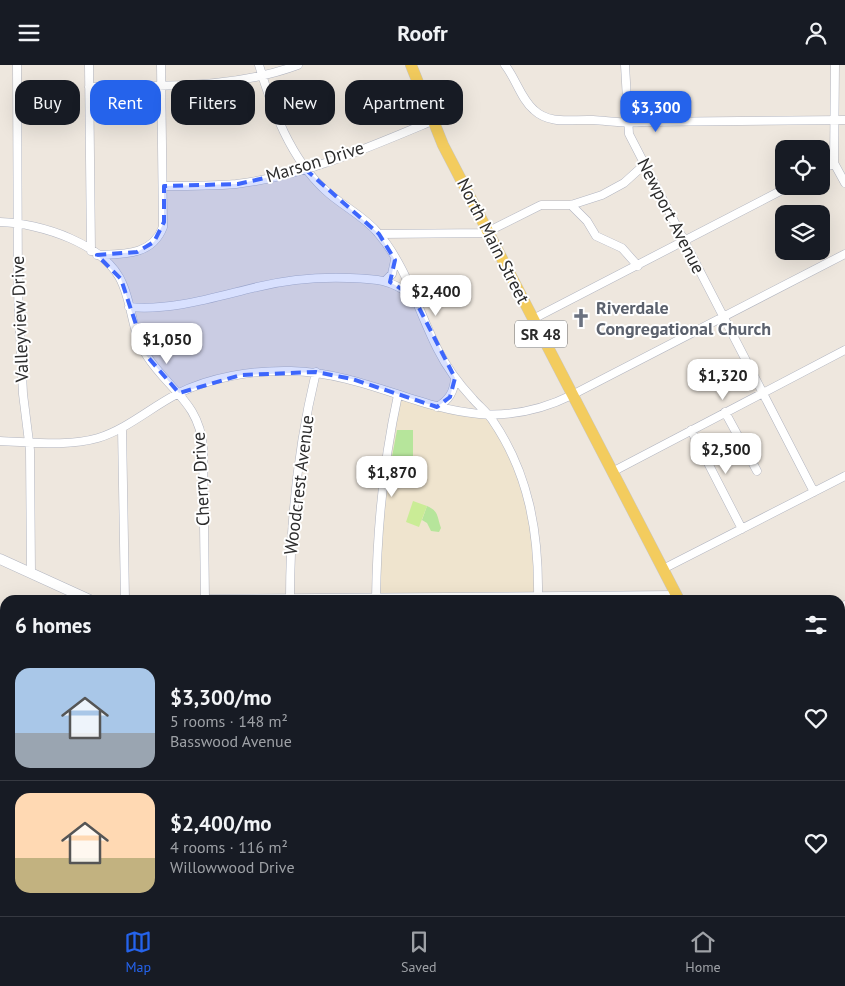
<!DOCTYPE html>
<meta charset="utf-8">
<style>
:root{--surface:#171b24;--page:#242831;--text:#f1f3f6;--muted:#9ea1a6;--line:#363941;--accent:#2563eb}
body{margin:0;font-family:"PT Sans",sans-serif;background:var(--page);color:var(--text);height:100vh;display:flex;flex-direction:column;font-size:19px;white-space:nowrap}
*{box-sizing:border-box;margin:0}
p{font-size:16px;color:var(--muted)}
.icon{flex:none;width:28px;height:28px;fill:none;stroke:currentColor;stroke-width:2;stroke-linecap:round;stroke-linejoin:round}
.map{position:relative;flex:1;overflow:hidden}
.panel{position:absolute;left:0px;top:530px;width:845px;height:321px;display:flex;flex-direction:column;background:var(--surface);border-radius:15px 15px 0 0;box-shadow:0 5px 20px #0002}
.panel>*{flex:none}
.top-card{position:absolute;left:15px;top:15px;width:500px;height:45px;display:flex;gap:10px}
.buttons{position:absolute;left:775px;top:75px;display:grid;gap:10px}
.buttons a{display:grid;place-items:center;width:55px;height:55px;border-radius:10px;background:var(--surface);box-shadow:0 5px 20px #0002;font-size:25px}
.price{position:absolute;translate:-50% -42px;padding:0 11px;border-radius:10px;background:#fff;color:#222;font-size:16px;line-height:32px;filter:drop-shadow(0 1px 2px #0008)}
.price::after{content:'';position:absolute;left:50%;top:30px;width:15px;height:11px;margin-left:-8px;background:inherit;clip-path:polygon(0 0,100% 0,50% 100%)}
.price.selected{background:var(--accent);color:#fff}
ul{padding:0;list-style:none}
li{display:flex;align-items:center;gap:15px;height:125px;padding:0 15px}
li+li{border-top:1px solid var(--line)}
li span{display:grid;place-items:center;flex:none;width:140px;height:100px;border-radius:15px;color:#555}
li>.icon{margin-inline-start:auto}
span .icon{width:60px;height:60px;fill:#fffc;stroke-width:1}
li b{font-size:21px}
h2{display:flex;justify-content:space-between;align-items:center;height:60px;padding:0 15px;font-size:21px}
.pill{padding:0 18px;border-radius:15px;background:var(--surface);box-shadow:0 5px 20px #0002;font-size:18px;line-height:45px}
.pill.selected{background:var(--accent);color:#fff}
header{display:flex;justify-content:space-between;align-items:center;height:65px;padding:0 15px;background:var(--surface);font-size:22px;font-weight:800}
.tabs{display:flex;justify-content:space-around;align-items:center;height:70px;border-top:1px solid var(--line);background:var(--surface);font-size:14px;color:var(--muted)}
.tabs a{display:grid;justify-items:center;gap:2px}
.tabs .selected{color:var(--accent)}
.map>svg:first-child{display:block}
.education{fill:#efe4ce}
.green{fill:#b6e59b}
.pitch{fill:#caec96}
.lines{fill:none;stroke-linecap:round;stroke-linejoin:round}
.street-casing{stroke:#b2b5c0;stroke-width:9}
.secondary-casing{stroke:#b2b5c0;stroke-width:11}
.primary-casing{stroke:#c8c8c8;stroke-width:12}
.street{stroke:#fff;stroke-width:8}
.secondary{stroke:#fff;stroke-width:10}
.primary{stroke:#f3cc5e;stroke-width:11}
.marked{fill:#3d66fc;fill-opacity:0.2;stroke:#3d66fc;stroke-width:4;stroke-dasharray:10 6;stroke-linejoin:round}
.labels{text-anchor:middle;stroke-width:4;stroke-linejoin:round;paint-order:stroke}
.shield{fill:#fff;stroke:#6b6b6b;stroke-width:1}
.shield-label{font-size:16px;font-weight:bold;fill:#2c2c2c}
.street-label{font-size:18px;fill:#2c2c2c;stroke:#fff}
.worship-label{font-size:18px;font-weight:bold;fill:#5b616d;stroke:#fff;text-anchor:start}
</style>
<header><svg class="icon" aria-label="menu" viewBox="0 0 24 24"><path d="M4 6h16M4 12h16M4 18h16"/></svg>Roofr<svg class="icon" aria-label="person" viewBox="0 0 24 24"><circle cx="12" cy="8" r="4"/><path d="M4 21q1-7 8-7t8 7"/></svg></header>
<div class="map">
<svg width="845" height="851" viewBox="0 0 845 851">
<rect width="100%" height="100%" fill="#eee7de"/>
<!-- education -->
<path class="education" d="M398,330L487,349L526,419L538,532L376,534L377,472Z"/>
<!-- green -->
<path class="green" d="M397,365H413V397H391Z
M427,441C439,446 437,452 441,463L439,467L431,466L427,458L422,455Z"/>
<!-- pitch -->
<path class="pitch" d="M413,436L427,441L419,462L406,457Z"/>
<g class="lines">
<!-- street casing -->
<g class="street-casing">
<path id="street" d="M17,0L18,227L23,329L30,385L31,508
M89,0L91,186
M259,0C272,44 291,94 325,125C342,141 363,150 378,168C406,200 419,248 438,285C447,303 459,319 473,334C479,341 488,348 493,356C529,409 539,468 538,532
M505,0C516,14 521,34 534,45C550,60 572,54 593,55C610,56 625,59 642,57L845,55
M625,0L629,69L814,427
M835,0L834,98L845,118
M89,22C160,20 231,25 298,0
M821,105L834,98
M164,121C188,121 212,121 236,119C304,111 370,82 432,56
M571,140L587,156L596,171L622,183L638,201
M0,157C40,158 107,179 123,220C133,244 132,269 147,291C169,325 200,338 203,383L205,535
M487,167L541,140H571L602,130L624,118L645,99
M379,169L488,168
M97,190C123,189 152,191 163,162L161,0
M386,215L392,209L395,195
M129,242C172,246 215,232 257,222C286,215 318,212 348,213C377,214 389,214 413,231
M533,254L790,121
M437,342C449,335 454,327 455,313
M725,347L757,406
M122,363L125,535
M691,365L742,464
M0,376C31,377 67,382 98,373C127,364 150,343 177,329C210,312 254,305 291,306C396,309 463,384 572,330L845,189
M612,407L845,285
M663,504L845,411
M290,534C290,457 298,382 316,307
M376,534C377,465 383,398 398,330
M840,542L845,540
M0,632H5
M840,671L845,669
M0,706H5
M840,717L845,718
M840,803L845,802
M0,808L5,809
M80,846L84,851
M258,846V851
M462,846V851
M661,846V851
M135,851L150,846"/>
</g>
<!-- secondary casing -->
<g class="secondary-casing">
<path id="secondary" d="M0,494L90,535
M202,535L677,531"/>
</g>
<!-- primary casing -->
<g class="primary-casing">
<path id="primary" d="M411,0L443,80L679,535
M840,846L842,851"/>
</g>
<!-- street -->
<use href="#street" class="street"/>
<!-- secondary -->
<use href="#secondary" class="secondary"/>
<!-- primary -->
<use href="#primary" class="primary"/>
</g>
<!-- marked area -->
<path class="marked" d="M305,104L379,169L395,195L390,217L413,231L455,313L450,332L437,342L352,314L316,307L241,310L179,328L146,290L121,214L97,190L137,187L154,177L164,157V121L238,119Z"/>
<!-- icons -->
<defs>
<g id="church-bare" transform="scale(1.5)"><path d="M-1.2-6h2.4v3.5h3.3v2.4h-3.3V6h-2.4V-.1h-3.3v-2.4h3.3Z" fill="#6b7280" stroke="#fff" stroke-width="2.5" paint-order="stroke"/></g>
</defs>
<g fill-rule="evenodd">
<use href="#church-bare" x="581" y="253"/>
</g>
<g class="labels">
<!-- shield labels -->
<rect class="shield" x="515" y="255.5" width="52" height="27" rx="4"/>
<g class="shield-label">
<text x="541" y="275">SR 48</text>
</g>
<!-- street labels -->
<g class="street-label">
<text transform="translate(315 97) rotate(-17)" y="6">Marson Drive</text>
<text transform="translate(671 151) rotate(63)" y="6">Newport Avenue</text>
<text transform="translate(493 176) rotate(63)" y="6">North Main Street</text>
<text transform="translate(20 254) rotate(-92)" y="6">Valleyview Drive</text>
<text transform="translate(201 414) rotate(-93)" y="6">Cherry Drive</text>
<text transform="translate(299 420) rotate(-83)" y="6">Woodcrest Avenue</text>
</g>
<!-- worship labels -->
<g class="worship-label">
<text x="596" y="249">Riverdale<tspan x="596" dy="21">Congregational Church</tspan></text>
</g>
</g>
</svg>
<div class="buttons">
<a><svg class="icon" aria-label="locate" viewBox="0 0 24 24"><circle cx="12" cy="12" r="6"/><path d="M12 2v4M12 18v4M2 12h4M18 12h4"/></svg></a>
<a><svg class="icon" aria-label="layers" viewBox="0 0 24 24"><path d="M12 4l9 5-9 5-9-5zM3 14l9 5 9-5"/></svg></a>
</div>
<b class="price selected" style="left:656px;top:68px">$3,300</b>
<b class="price" style="left:436px;top:252px">$2,400</b>
<b class="price" style="left:167px;top:300px">$1,050</b>
<b class="price" style="left:723px;top:336px">$1,320</b>
<b class="price" style="left:726px;top:410px">$2,500</b>
<b class="price" style="left:392px;top:433px">$1,870</b>
<div class="top-card">
<a class="pill">Buy</a>
<a class="pill selected">Rent</a>
<a class="pill">Filters</a>
<a class="pill">New</a>
<a class="pill">Apartment</a>
</div>
<section class="panel">
<h2>6 homes<svg class="icon" aria-label="filters" viewBox="0 0 24 24"><path d="M4 7h16M4 17h16"/><circle cx="9" cy="7" r="2"/><circle cx="15" cy="17" r="2"/></svg></h2>
<ul>
<li><span style="background:linear-gradient(#a9c7e8 65%,#9aa5b1 0)"><svg class="icon" aria-label="home" viewBox="0 0 24 24"><path d="M3 11l9-7 9 7M6 9v11h12V9"/></svg></span><div><b>$3,300/mo</b><p>5 rooms · 148 m²</p><p>Basswood Avenue</p></div><svg class="icon" aria-label="heart" viewBox="0 0 24 24"><path d="M12 20l-8-8c-3-5 5-10 8-4 3-6 11-1 8 4z"/></svg></li>
<li><span style="background:linear-gradient(#ffd9b3 65%,#c2b280 0)"><svg class="icon" aria-label="home" viewBox="0 0 24 24"><path d="M3 11l9-7 9 7M6 9v11h12V9"/></svg></span><div><b>$2,400/mo</b><p>4 rooms · 116 m²</p><p>Willowwood Drive</p></div><svg class="icon" aria-label="heart" viewBox="0 0 24 24"><path d="M12 20l-8-8c-3-5 5-10 8-4 3-6 11-1 8 4z"/></svg></li>
</ul>
</section>
</div>
<nav class="tabs">
<a class="selected"><svg class="icon" aria-label="map" viewBox="0 0 24 24"><path d="M3 6l6-2 6 2 6-2v14l-6 2-6-2-6 2zM9 4v14M15 6v14"/></svg>Map</a>
<a><svg class="icon" aria-label="saved" viewBox="0 0 24 24"><path d="M7 4h10v16l-5-4-5 4z"/></svg>Saved</a>
<a><svg class="icon" aria-label="home" viewBox="0 0 24 24"><path d="M3 11l9-7 9 7M6 9v11h12V9"/></svg>Home</a>
</nav>
